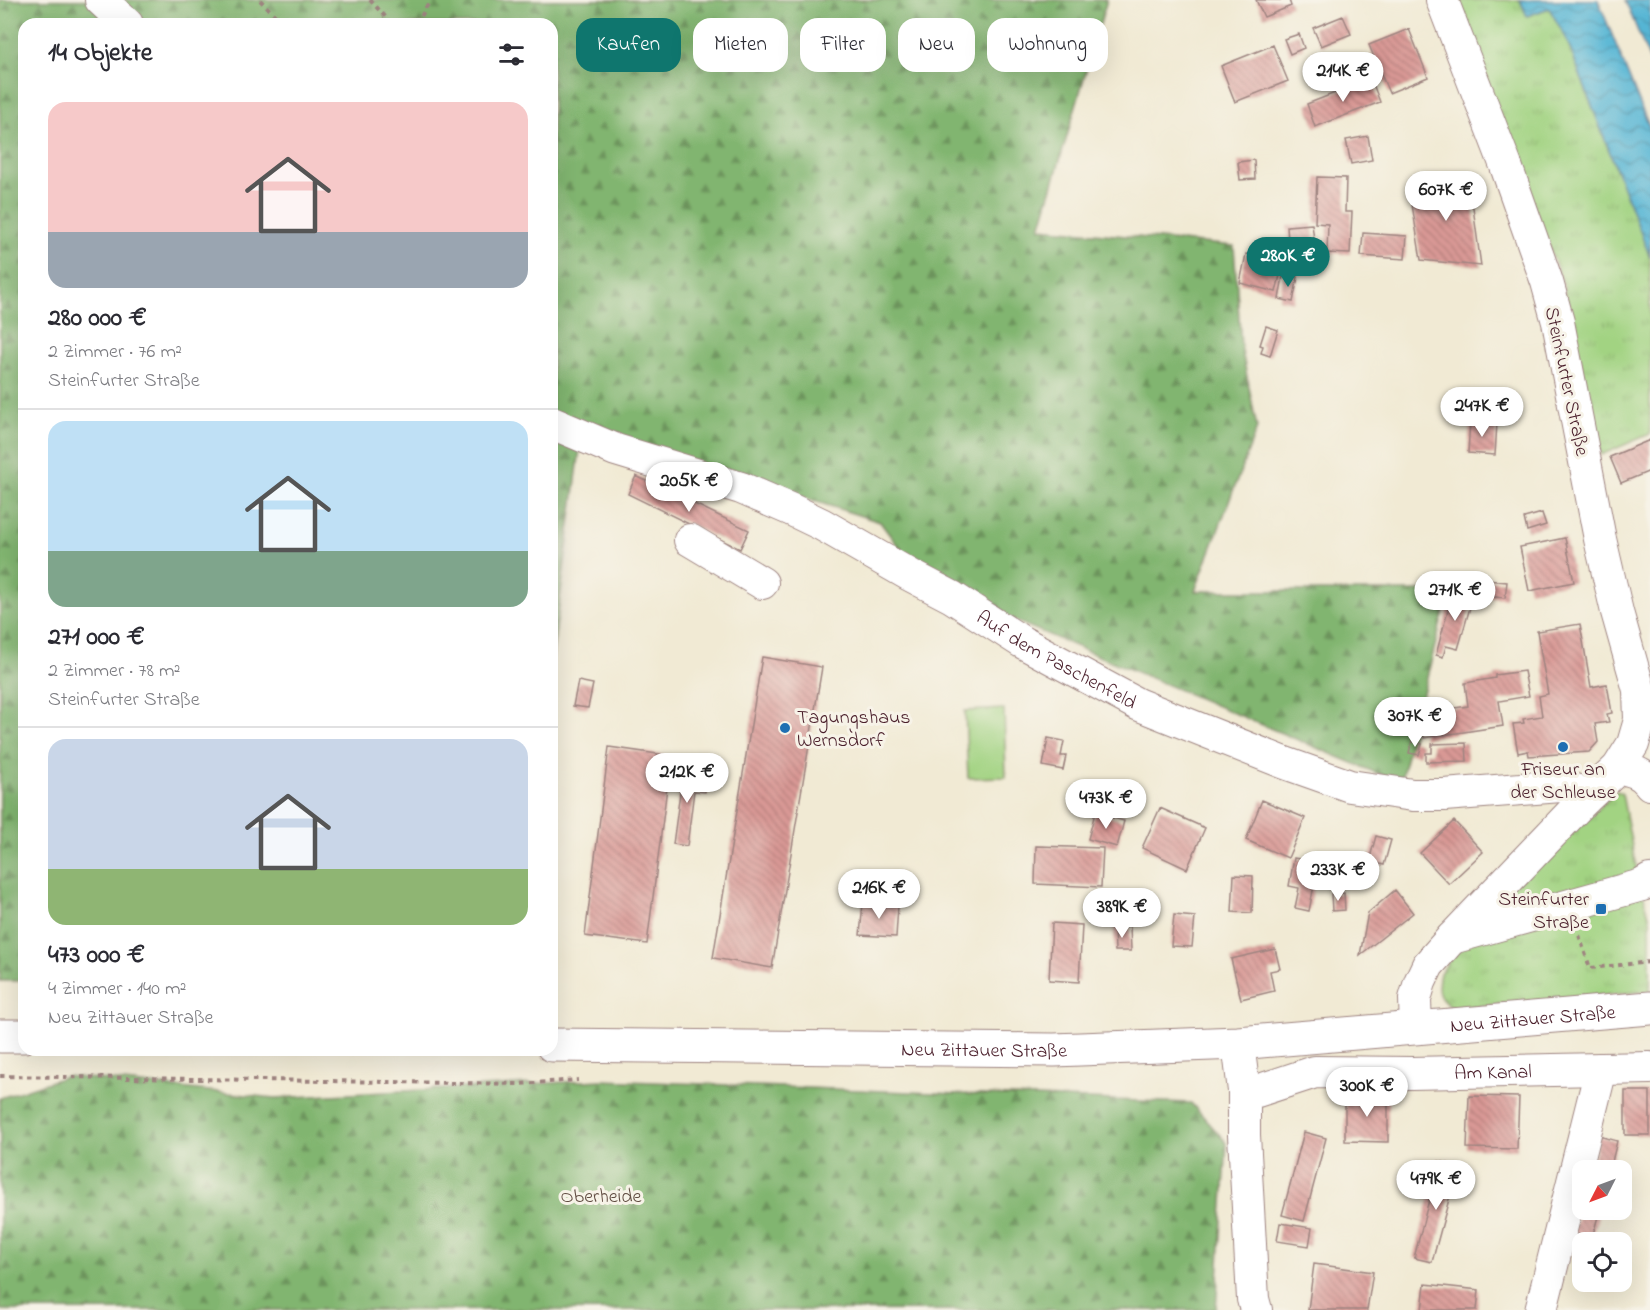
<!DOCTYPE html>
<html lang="de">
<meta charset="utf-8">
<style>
:root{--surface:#fff;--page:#f2f2f3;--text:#2b2b33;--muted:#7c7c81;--line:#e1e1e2;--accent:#0f766e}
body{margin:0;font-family:"Indie Flower",sans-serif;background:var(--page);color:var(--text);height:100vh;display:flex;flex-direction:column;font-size:22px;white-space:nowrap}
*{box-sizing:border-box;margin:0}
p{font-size:20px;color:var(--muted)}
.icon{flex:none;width:33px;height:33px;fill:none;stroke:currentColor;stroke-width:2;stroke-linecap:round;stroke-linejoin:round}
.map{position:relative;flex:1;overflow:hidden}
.drawer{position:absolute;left:18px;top:18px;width:540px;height:1038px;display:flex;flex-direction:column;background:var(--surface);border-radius:18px;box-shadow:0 6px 24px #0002}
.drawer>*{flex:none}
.guide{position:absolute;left:576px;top:18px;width:570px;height:54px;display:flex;gap:12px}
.needle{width:39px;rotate:228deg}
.buttons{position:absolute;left:1572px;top:1160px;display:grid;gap:12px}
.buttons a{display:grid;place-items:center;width:60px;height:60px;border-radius:12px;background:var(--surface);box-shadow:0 6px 24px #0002;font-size:30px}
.price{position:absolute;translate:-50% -51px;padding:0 14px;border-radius:21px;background:#fff;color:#222;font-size:20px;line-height:39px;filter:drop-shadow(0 2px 3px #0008)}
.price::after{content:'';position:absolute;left:50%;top:36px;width:18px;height:14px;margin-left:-9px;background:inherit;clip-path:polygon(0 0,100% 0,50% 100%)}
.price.on{background:var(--accent);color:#fff}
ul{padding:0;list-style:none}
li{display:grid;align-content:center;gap:12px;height:318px;padding:0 30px}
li+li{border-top:2px solid var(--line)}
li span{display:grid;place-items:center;height:186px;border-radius:18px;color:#555}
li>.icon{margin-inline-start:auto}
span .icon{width:108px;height:108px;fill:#fffc;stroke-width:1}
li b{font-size:26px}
h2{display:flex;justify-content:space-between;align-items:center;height:72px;padding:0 30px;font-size:26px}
.chip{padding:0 21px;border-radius:18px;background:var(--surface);box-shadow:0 6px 24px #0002;font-size:21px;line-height:54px}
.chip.on{background:var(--accent);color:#fff}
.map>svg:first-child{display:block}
.grass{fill:url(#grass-tufts);stroke:#767956;stroke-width:1.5}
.forest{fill:url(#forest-firs);stroke:#666a4e;stroke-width:1.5}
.pitch{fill:#a2d382;stroke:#767956;stroke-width:1.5}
.water{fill:url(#water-waves);stroke:#506a80;stroke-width:1.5}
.building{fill:url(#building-back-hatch)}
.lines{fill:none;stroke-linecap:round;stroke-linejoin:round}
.minor-casing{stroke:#9e8480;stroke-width:34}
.major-casing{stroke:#9e8480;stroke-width:35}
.path{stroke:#9e8480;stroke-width:4;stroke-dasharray:4.5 4.5;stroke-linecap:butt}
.minor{stroke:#fff;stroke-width:32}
.major{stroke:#fff;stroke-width:33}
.poi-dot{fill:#1f6fb2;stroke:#f7f3e8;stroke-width:2}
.labels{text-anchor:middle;stroke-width:6;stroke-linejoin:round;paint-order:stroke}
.street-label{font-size:20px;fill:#4a1f2b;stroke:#f7f3e8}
.poi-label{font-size:20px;fill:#4a1f2b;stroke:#f7f3e8;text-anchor:start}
.park-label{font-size:20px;fill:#604c41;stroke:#f7f3e8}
</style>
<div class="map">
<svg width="1650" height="1310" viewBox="0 0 1650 1310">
<defs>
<pattern id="grass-tufts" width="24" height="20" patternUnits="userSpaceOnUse" patternTransform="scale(1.5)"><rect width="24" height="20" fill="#a2d382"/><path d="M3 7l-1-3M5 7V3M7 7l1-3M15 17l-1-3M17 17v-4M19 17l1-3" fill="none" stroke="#8db570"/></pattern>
<pattern id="forest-firs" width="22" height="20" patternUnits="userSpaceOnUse" patternTransform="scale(1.5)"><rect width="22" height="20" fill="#81b570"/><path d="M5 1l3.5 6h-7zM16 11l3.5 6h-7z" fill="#6c935c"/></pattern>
<pattern id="water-waves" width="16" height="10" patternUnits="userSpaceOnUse" patternTransform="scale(1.5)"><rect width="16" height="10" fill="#55b5d4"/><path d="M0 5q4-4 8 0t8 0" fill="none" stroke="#4893ac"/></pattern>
<pattern id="building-back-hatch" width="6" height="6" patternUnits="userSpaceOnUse" patternTransform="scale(1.5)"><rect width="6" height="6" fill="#d99995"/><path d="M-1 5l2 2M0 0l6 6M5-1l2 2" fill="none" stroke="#b27c7a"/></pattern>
</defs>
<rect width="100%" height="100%" fill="#f7f3e8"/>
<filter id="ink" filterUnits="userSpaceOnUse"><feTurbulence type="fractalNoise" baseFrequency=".0167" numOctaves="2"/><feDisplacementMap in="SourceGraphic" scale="12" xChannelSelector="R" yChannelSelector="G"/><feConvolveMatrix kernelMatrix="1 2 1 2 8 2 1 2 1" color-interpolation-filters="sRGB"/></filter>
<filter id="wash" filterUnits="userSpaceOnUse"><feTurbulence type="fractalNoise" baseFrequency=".008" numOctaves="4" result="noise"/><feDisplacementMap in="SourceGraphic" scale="24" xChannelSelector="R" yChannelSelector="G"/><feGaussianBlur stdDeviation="1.35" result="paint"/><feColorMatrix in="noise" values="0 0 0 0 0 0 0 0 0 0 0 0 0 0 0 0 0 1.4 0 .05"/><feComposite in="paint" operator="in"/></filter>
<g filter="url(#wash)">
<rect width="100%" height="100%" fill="#f1ead4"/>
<!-- grass -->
<path class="grass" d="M1454,0H1520L1527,16L1549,8L1566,38L1650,257V434L1601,455L1563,283Z
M1617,791L1622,794L1635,862L1650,920V991L1454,1008C1437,1000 1436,991 1440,973L1494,903Z"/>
<!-- forest -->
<path class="forest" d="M0,0H1107L1040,228L1234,246L1241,346L1257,428L1195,591H1449L1400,783L987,609L912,565L880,522L583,427L552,659V24H24V981H0Z
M67,1076L275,1098L602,1080L1191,1103L1227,1143L1216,1310H0V1098Z"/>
<!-- pitch -->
<path class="pitch" d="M1004,709L1006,777L968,778L965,711Z"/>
<!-- water -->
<path class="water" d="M1520,0H1598L1650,129V257L1566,38L1549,8L1527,16Z
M1625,0H1650V61Z"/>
<g id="blocks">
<!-- building -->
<path class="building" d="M1256,0H1289L1291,6L1264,17Z
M1343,16L1351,34L1321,46L1313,28Z
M1409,29L1428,77L1389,93L1369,45Z
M1299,34L1304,48L1290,54L1284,39Z
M1273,45L1288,81L1235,102L1221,66Z
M1371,79L1380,102L1315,127L1307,104Z
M1368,136L1372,160L1351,164L1346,140Z
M1254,160L1255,179L1240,180L1238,162Z
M1317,177L1346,178L1345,212H1352L1350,254L1327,253L1328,224L1315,223Z
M1469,178L1481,266L1421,260L1409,186Z
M1312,224L1314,240L1288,242L1287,226Z
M1363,233L1407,236L1405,259L1361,256Z
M1246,254L1263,257L1261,266L1281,271L1276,292L1240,283Z
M1283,276L1298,277L1293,302L1279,299Z
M1266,326L1278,330L1270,356L1261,353L1263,346L1260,345Z
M1470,421L1497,423L1495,455L1468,453Z
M1650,440V471L1621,483L1610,457Z
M636,476L749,530L740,549L628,494Z
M1542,513L1546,525L1527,531L1524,518Z
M1565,538L1574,582L1529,591L1520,547Z
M1475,579L1507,582L1505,598L1473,595Z
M1453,591L1473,597L1458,649L1446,646L1443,657L1436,655Z
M1580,624L1591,687L1607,684L1612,713L1607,714L1609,722L1595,724L1598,742L1589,752L1529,756L1528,751L1518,753L1513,724L1524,723L1523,719L1542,716L1539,696L1548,694L1537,631Z
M762,657L822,667L772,968L713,958Z
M1524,671L1529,696L1499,701L1503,726L1424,738L1420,713L1468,706L1465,683L1495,678V675Z
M578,681L593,684L588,708L573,706Z
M1048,738L1064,741L1061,756H1066L1063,770L1043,766Z
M1412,741L1422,744L1419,755L1409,753Z
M1466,743L1467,761L1426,762V753H1432V744Z
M609,747L671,756L647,944L585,936Z
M683,771L707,774L705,792L694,791L687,846L673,844Z
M1262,800L1305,818L1288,858L1246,840Z
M1160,808L1205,828L1187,869L1142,848Z
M1095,813L1124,821L1117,847L1088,839Z
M1454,821L1483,852L1449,884L1420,853Z
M1376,836L1391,840L1384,865L1369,861Z
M1036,846L1103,848L1101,887L1035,884Z
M1294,858L1331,865L1328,882L1315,880L1309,911L1295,908L1299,888L1289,886Z
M1234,875L1253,876L1252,913L1232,912Z
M1395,890L1413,913L1360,955L1368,913Z
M1344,893L1345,910L1332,911L1331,894Z
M863,903L898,906L896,937L860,935Z
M1174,915L1195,917L1192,947L1171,946Z
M1052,923L1082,925L1079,982L1049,980Z
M1114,926H1130L1131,951H1115Z
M1275,949L1280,969L1270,971L1274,991L1241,999L1231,959Z
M1625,1091H1650V1135H1625Z
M1345,1094H1388V1142L1345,1141Z
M1469,1096L1519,1097L1517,1149L1467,1148Z
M1304,1132L1326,1138L1304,1221L1282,1215Z
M1599,1136L1617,1141L1610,1170H1590Z
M1439,1161L1458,1166L1432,1262L1414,1258Z
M1582,1201V1209H1600L1592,1238L1573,1233Z
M1280,1223L1312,1228L1309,1246L1277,1241Z
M1314,1264L1373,1272L1367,1310H1308Z
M1425,1284L1479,1290L1477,1310H1422Z"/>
</g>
</g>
<g filter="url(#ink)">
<use href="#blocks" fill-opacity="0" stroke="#9e8480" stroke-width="1.5"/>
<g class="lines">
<!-- minor casing -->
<g class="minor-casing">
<g id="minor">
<path d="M101,0L127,24"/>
<path id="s1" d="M552,423L616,450L741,488L792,510L821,524L910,575L952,597L1022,642L1137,704L1285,763L1350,786L1413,795H1444L1561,786L1575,790L1585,799"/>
<path d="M690,540L762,583"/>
<path d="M1618,768C1631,770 1642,772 1650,784"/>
<path d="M1452,938L1642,885L1650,880"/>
<path d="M1416,1028L1415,999L1420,982L1428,965L1451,939L1585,799L1618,768L1633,744L1640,720L1639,690L1617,612L1600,539L1558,322L1547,282L1506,166L1442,0"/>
<path d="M1238,1043L1244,1091V1135L1253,1299L1256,1310"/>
<path id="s2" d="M1244,1091H1257L1315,1072L1411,1073L1650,1068"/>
<path d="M1541,1310L1601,1069"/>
</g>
</g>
<!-- major casing -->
<g class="major-casing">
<g id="major">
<path d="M0,1036H24"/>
<path id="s3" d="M552,1045L1054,1050L1238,1043L1650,1008"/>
</g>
</g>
<!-- path -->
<path class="path" d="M260,0L283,24
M370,0L392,24
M417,24L430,0
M1579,935L1590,968L1650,962
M0,1076L520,1084L578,1080"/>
<!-- minor -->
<use href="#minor" class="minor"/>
<!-- major -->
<use href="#major" class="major"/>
</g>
</g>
<!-- markers -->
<g class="poi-dot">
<circle cx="785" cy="728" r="6"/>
<circle cx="1563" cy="747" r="6"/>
<rect x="1595" y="903" width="12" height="12" rx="3"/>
</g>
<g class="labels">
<!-- street labels -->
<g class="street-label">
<text transform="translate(1568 381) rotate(78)" y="7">Steinfurter Straße</text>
<text dy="7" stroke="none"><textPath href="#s1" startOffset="560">Auf dem Paschenfeld</textPath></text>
<text dy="7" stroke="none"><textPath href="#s3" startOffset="982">Neu Zittauer Straße</textPath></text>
<text dy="7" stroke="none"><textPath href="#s3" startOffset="432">Neu Zittauer Straße</textPath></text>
<text dy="7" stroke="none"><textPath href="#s2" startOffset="252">Am Kanal</textPath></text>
</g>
<!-- poi labels -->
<g class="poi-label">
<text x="797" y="723">Tagungshaus<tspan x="797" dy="23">Wernsdorf</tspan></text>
<text x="1563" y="775" text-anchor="middle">Friseur an<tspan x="1563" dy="23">der Schleuse</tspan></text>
<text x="1589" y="905" text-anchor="end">Steinfurter<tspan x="1589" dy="23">Straße</tspan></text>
</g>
<!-- park labels -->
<g class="park-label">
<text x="601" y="1202">Oberheide</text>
</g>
</g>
</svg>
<div class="buttons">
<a><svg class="needle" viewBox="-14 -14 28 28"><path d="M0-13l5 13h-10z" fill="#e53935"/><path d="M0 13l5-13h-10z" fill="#7c7c81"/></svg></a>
<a><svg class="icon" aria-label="locate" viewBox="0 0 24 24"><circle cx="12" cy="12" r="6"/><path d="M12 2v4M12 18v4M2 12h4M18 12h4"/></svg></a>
</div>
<b class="price" style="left:1343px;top:103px">214K €</b>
<b class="price" style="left:1446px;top:222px">607K €</b>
<b class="price on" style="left:1288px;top:288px">280K €</b>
<b class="price" style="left:1482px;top:438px">247K €</b>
<b class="price" style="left:689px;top:513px">205K €</b>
<b class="price" style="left:1455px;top:622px">271K €</b>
<b class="price" style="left:1415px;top:748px">307K €</b>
<b class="price" style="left:687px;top:804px">212K €</b>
<b class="price" style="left:1106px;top:830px">473K €</b>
<b class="price" style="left:1338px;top:902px">233K €</b>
<b class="price" style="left:879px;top:920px">216K €</b>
<b class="price" style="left:1122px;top:939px">389K €</b>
<b class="price" style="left:1367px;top:1118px">300K €</b>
<b class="price" style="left:1436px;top:1211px">479K €</b>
<div class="guide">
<a class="chip on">Kaufen</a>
<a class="chip">Mieten</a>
<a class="chip">Filter</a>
<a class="chip">Neu</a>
<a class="chip">Wohnung</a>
</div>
<section class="drawer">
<h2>14 Objekte<svg class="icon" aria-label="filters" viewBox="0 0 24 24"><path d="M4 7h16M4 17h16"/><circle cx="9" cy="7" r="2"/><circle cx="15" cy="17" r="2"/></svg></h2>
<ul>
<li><span style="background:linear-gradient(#f6c9c9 70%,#9aa5b1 0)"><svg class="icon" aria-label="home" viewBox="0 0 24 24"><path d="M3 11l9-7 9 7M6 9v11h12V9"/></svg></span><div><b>280 000 €</b><p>2 Zimmer · 76 m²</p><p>Steinfurter Straße</p></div></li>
<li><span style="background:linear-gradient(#bfe0f5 70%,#7fa58c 0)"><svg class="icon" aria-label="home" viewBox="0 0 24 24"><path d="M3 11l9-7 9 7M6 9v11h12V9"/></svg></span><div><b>271 000 €</b><p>2 Zimmer · 78 m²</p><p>Steinfurter Straße</p></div></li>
<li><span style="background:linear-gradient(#c9d6e8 70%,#8fb573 0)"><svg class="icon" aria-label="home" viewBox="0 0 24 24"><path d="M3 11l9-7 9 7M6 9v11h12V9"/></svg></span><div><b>473 000 €</b><p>4 Zimmer · 140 m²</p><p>Neu Zittauer Straße</p></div></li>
</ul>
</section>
</div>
